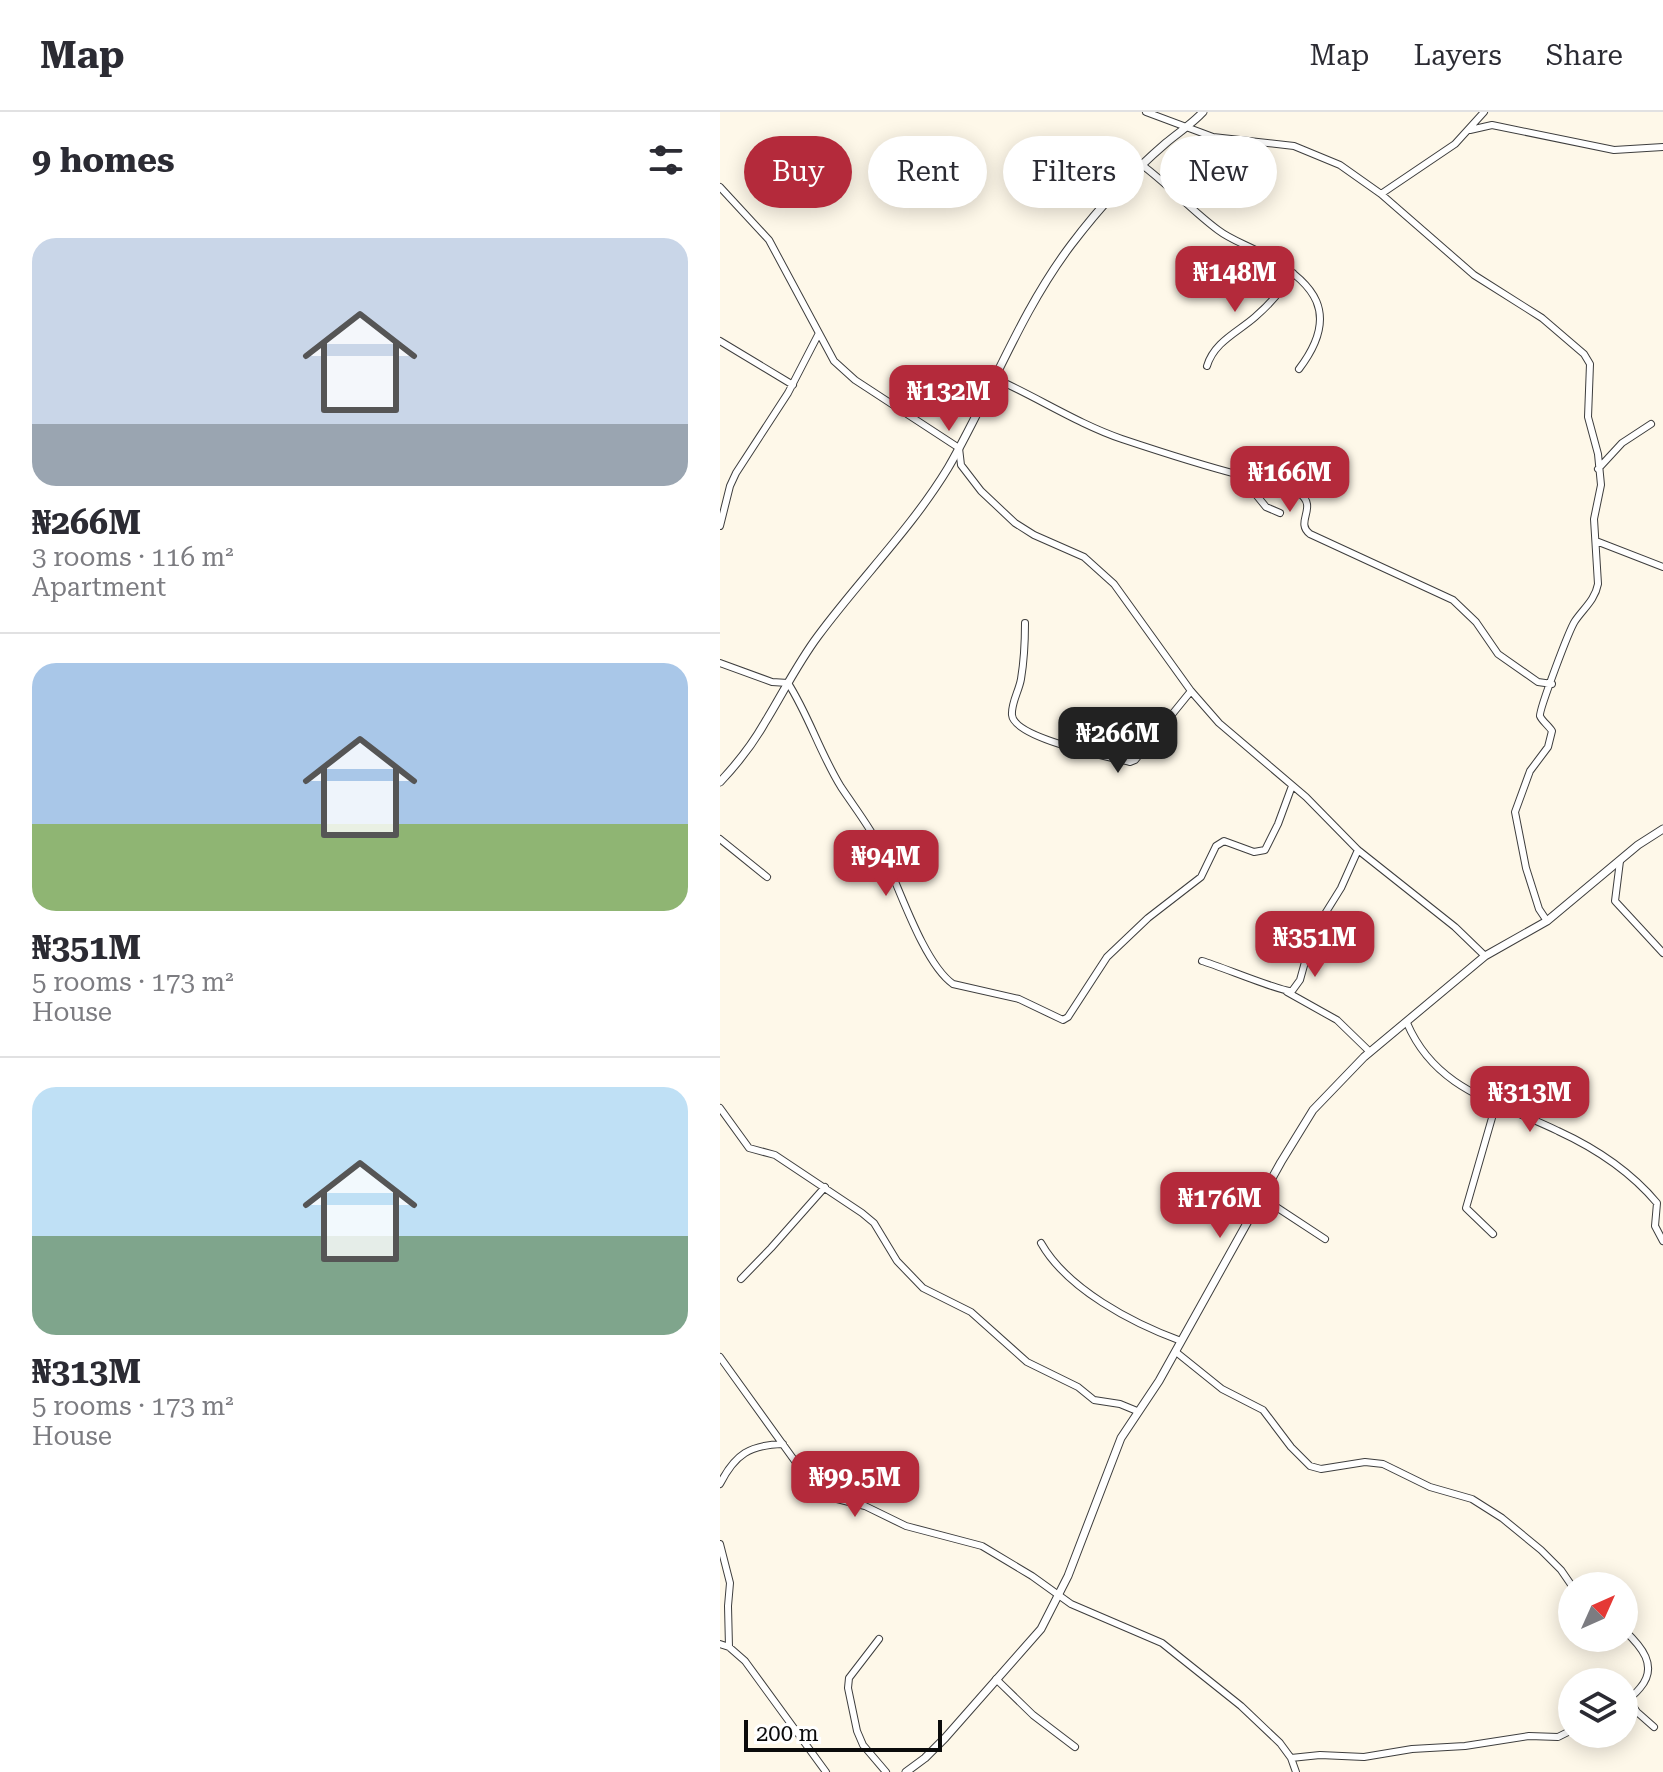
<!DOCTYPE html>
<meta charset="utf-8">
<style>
:root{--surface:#fff;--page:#f7f7f7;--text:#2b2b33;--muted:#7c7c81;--line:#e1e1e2;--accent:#b42a3b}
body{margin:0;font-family:"Roboto Serif",serif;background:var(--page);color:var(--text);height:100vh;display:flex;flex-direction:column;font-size:30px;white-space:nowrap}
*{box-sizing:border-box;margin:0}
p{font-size:26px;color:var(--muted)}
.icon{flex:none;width:44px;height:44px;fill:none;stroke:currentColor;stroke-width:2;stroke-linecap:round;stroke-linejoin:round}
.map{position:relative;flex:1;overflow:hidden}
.panel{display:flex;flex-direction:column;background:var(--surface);width:720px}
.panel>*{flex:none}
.guide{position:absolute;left:24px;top:24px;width:760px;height:72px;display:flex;gap:16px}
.needle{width:52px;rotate:45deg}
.tools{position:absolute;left:838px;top:1460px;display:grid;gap:16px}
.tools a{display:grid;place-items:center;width:80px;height:80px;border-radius:50%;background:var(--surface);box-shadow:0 4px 20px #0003;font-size:40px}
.scale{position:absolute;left:24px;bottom:20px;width:198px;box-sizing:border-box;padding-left:8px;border:4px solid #0b0b0b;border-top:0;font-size:22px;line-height:28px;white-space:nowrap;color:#0b0b0b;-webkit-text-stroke:6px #fff;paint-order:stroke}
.price{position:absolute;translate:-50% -68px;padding:0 18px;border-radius:16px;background:var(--accent);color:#fff;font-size:26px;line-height:52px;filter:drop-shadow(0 2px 4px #0008)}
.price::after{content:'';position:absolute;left:50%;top:48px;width:24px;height:18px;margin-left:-12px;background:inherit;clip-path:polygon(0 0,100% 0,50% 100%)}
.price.active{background:#222;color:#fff}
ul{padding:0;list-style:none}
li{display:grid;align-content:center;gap:16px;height:424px;padding:0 32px}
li+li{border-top:2px solid var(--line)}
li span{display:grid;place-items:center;height:248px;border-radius:24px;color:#555}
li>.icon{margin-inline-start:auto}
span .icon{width:144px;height:144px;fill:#fffc;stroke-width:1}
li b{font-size:34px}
h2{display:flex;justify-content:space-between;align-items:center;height:96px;padding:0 32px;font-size:34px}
.tag{padding:0 28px;border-radius:36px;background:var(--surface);box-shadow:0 4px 20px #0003;font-size:28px;line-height:72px}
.tag.active{background:var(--accent);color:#fff}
header{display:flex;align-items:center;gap:48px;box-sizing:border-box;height:112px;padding:0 40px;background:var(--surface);border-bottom:2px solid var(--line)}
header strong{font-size:38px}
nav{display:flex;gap:44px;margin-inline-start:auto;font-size:28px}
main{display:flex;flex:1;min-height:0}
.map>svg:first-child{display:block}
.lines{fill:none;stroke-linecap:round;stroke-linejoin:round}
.minor-casing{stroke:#3e3e3e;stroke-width:8}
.tertiary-casing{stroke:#3e3e3e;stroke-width:9}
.minor{stroke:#fff;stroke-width:6}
.tertiary{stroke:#fff;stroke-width:7}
</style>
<header>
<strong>Map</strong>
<nav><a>Map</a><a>Layers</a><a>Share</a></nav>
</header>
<main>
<section class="panel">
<h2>9 homes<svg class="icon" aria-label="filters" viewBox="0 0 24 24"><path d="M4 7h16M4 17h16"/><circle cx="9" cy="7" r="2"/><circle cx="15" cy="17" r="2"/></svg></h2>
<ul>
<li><span style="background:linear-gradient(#c9d6e8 75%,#9aa5b1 0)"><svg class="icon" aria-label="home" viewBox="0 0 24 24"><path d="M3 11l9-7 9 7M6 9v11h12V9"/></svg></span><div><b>₦266M</b><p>3 rooms · 116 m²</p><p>Apartment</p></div></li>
<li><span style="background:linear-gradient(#a9c7e8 65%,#8fb573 0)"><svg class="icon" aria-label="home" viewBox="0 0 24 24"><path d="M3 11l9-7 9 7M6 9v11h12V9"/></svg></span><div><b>₦351M</b><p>5 rooms · 173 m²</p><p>House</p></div></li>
<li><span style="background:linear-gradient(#bfe0f5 60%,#7fa58c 0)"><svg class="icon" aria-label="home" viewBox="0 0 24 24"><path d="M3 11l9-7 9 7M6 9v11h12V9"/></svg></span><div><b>₦313M</b><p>5 rooms · 173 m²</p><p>House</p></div></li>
</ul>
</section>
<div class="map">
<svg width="943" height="1660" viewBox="0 0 943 1660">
<rect width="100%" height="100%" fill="#fef8e9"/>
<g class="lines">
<!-- minor casing -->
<g class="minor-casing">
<path id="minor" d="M426,0L493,25L574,34L620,53L661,82L754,163L822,206L864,242L870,252L868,305L878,342L881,373L874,407L878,472C875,488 863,497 855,509C849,518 819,598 820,604C822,609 829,614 832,619L828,635L810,659L795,700L806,756L819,797L827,809
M750,18L772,13L894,38L943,35
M422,53C449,73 471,98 498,118C511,128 527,133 541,141C596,170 621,202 579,257
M0,75L49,128L114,249L135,268L239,336L241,353L261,379L295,411L314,423L364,445L394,472L471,579L499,611L586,685L638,738L735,815L765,844
M661,82L735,32L764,0
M0,229L73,273
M487,254C494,230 518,220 535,205C550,192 563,177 573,161
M274,266C317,285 358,312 402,327C441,340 481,353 520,363C540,368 562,369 579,381C599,395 574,410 590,422L733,488L756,510L778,542L818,570L832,572
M878,357L902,331L931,312
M520,363L546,395L560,401
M0,414L10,374L16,361L68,281L98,223
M876,429L943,455
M305,511C305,530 304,549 301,567C299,579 291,591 292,603C294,626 388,645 410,650L415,648L471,579
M0,551L52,570L68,571C89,604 100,641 121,675C135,696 150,715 161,737C178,772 203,851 233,872L299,887L343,908L348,905L387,845L428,806L481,765L496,734L504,729L534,740L545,738L558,712L572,674
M0,727L47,765
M900,749L895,789L943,841
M482,849C500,854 561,880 572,879L580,868L593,821L621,776L638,738
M567,880L617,908L650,940
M687,911C716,979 779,990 838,1019C875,1036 911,1060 937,1091L935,1114L943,1129
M0,996L29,1036L55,1043L142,1101L154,1111L177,1149L203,1176L251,1200L307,1250L358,1275L374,1288L400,1292L417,1299
M541,1085L605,1127
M773,1122L746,1096L776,992
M321,1131C347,1177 412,1211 461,1229
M21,1167L51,1136L105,1075
M456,1240L502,1277L543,1298L571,1335L590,1354L601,1357L645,1350L663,1352L710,1375L752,1387L782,1406L821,1438L841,1458L852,1474
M0,1245L95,1377L113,1386L145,1394L186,1414L262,1434L312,1464L351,1492L442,1531L521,1594L560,1631L571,1646L576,1660
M0,1372C15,1342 30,1333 63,1332
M0,1432L10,1471L8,1494L9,1535
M904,1518C921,1534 939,1554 920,1576C915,1582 912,1585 904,1587
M159,1527L129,1566L128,1576L137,1619L143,1633L166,1660
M0,1532L9,1535L25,1549L106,1660
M276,1567L313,1603L355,1635
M908,1587L917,1600L934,1615
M571,1646L600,1643L644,1645L692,1637L745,1634L809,1624L838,1625L852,1618"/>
</g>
<!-- tertiary casing -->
<g class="tertiary-casing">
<path id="tertiary" d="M0,670C16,653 32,633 44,612C62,583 77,552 98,524C140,467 191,417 228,356C271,282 299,202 351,133C379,96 411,61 446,31C459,20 472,12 483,0
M186,1660L205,1646L225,1626L321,1517L348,1464L401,1326L439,1269L561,1050L593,998L644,945L765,844L827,809L918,733L943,717"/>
</g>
<!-- minor -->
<use href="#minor" class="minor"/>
<!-- tertiary -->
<use href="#tertiary" class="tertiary"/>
</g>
</svg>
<div class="tools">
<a><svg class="needle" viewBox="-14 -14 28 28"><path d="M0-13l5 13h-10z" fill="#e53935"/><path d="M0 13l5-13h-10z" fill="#7c7c81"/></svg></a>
<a><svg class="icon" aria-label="layers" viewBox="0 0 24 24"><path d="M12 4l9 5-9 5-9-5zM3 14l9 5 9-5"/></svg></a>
</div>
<div class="scale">200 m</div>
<b class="price" style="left:515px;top:202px">₦148M</b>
<b class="price" style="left:229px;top:321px">₦132M</b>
<b class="price" style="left:570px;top:402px">₦166M</b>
<b class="price active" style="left:398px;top:663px">₦266M</b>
<b class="price" style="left:166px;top:786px">₦94M</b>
<b class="price" style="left:595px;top:867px">₦351M</b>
<b class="price" style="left:810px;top:1022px">₦313M</b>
<b class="price" style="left:500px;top:1128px">₦176M</b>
<b class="price" style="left:135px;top:1407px">₦99.5M</b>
<div class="guide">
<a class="tag active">Buy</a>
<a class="tag">Rent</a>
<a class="tag">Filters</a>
<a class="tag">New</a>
</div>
</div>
</main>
